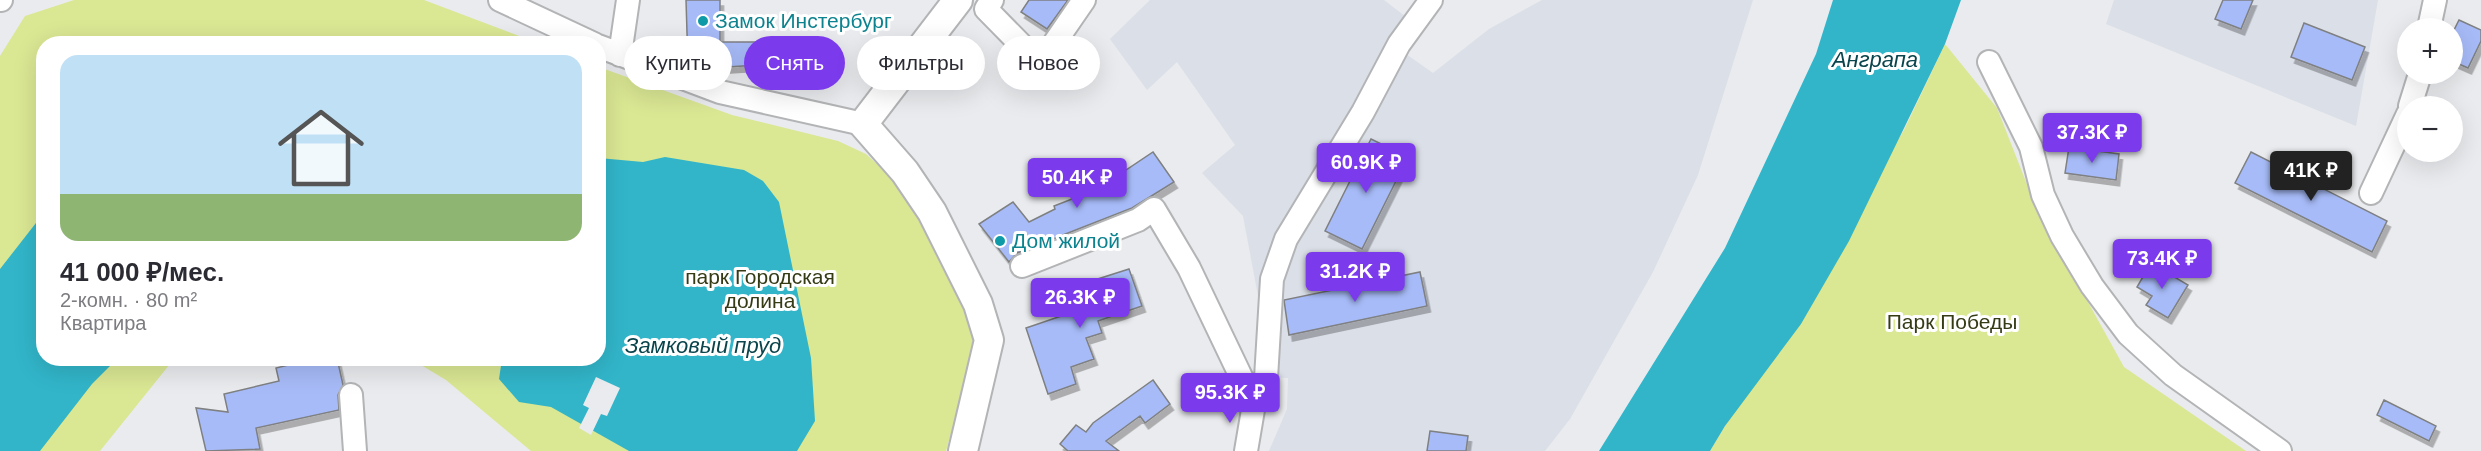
<!DOCTYPE html>
<html lang="ru">
<meta charset="utf-8">
<style>
:root{--surface:#fff;--page:#f7f7f7;--text:#2b2b33;--muted:#7c7c81;--accent:#7c3aed}
body{margin:0;font-family:Arial,sans-serif;background:var(--page);color:var(--text);height:100vh;display:flex;flex-direction:column;font-size:22px;white-space:nowrap}
*{box-sizing:border-box;margin:0}
p{font-size:20px;color:var(--muted)}
.icon{flex:none;width:33px;height:33px;fill:none;stroke:currentColor;stroke-width:2;stroke-linecap:round;stroke-linejoin:round}
.map{position:relative;flex:1;overflow:hidden}
.details{position:absolute;left:36px;top:36px;width:570px;height:330px;display:flex;flex-direction:column;background:var(--surface);border-radius:24px;box-shadow:0 6px 24px #0002}
.details>*{flex:none}
.hud{position:absolute;left:624px;top:36px;width:570px;height:54px;display:flex;gap:12px}
.controls{position:absolute;left:2397px;top:18px;display:grid;gap:12px}
.controls a{display:grid;place-items:center;width:66px;height:66px;border-radius:50%;background:var(--surface);box-shadow:0 6px 24px #0002;font-size:30px}
.price{position:absolute;translate:-50% -51px;padding:0 14px;border-radius:6px;background:var(--accent);color:#fff;font-size:20px;line-height:39px;filter:drop-shadow(0 2px 3px #0008)}
.price::after{content:'';position:absolute;left:50%;top:36px;width:18px;height:14px;margin-left:-9px;background:inherit;clip-path:polygon(0 0,100% 0,50% 100%)}
.price.on{background:#222;color:#fff}
ul{padding:0;list-style:none}
li{display:grid;align-content:center;gap:12px;height:318px;padding:0 24px}
li span{display:grid;place-items:center;height:186px;border-radius:18px;color:#555}
li>.icon{margin-inline-start:auto}
span .icon{width:108px;height:108px;fill:#fffc;stroke-width:1}
li b{font-size:26px}
.pill{padding:0 21px;border-radius:27px;background:var(--surface);box-shadow:0 6px 24px #0002;font-size:21px;line-height:54px}
.pill.on{background:var(--accent);color:#fff}
.map>svg:first-child{display:block}
.built{fill:#dbdfe8}
.green{fill:#dae793}
.water{fill:#32b5c9}
.pier{fill:#eaebee}
.building{fill:#a7bbf8;stroke:#7f8082;stroke-width:1.5;filter:url(#shadow)}
.lines{fill:none;stroke-linecap:round;stroke-linejoin:round}
.minor-casing{stroke:#b3b4b6;stroke-width:26}
.major-casing{stroke:#b3b4b6;stroke-width:32}
.minor{stroke:#fff;stroke-width:22}
.major{stroke:#fff;stroke-width:28}
.culture-dot{fill:#0f9aa8;stroke:#fff;stroke-width:2}
.labels{text-anchor:middle;stroke-width:6;stroke-linejoin:round;paint-order:stroke}
.culture-label{font-size:21px;fill:#0d838f;stroke:#fff;text-anchor:start}
.park-label{font-size:21px;fill:#363b16;stroke:#fff}
.water-label{font-size:22px;font-style:italic;fill:#0a444c;stroke:#fff}
</style>
<div class="map">
<svg width="2481" height="451" viewBox="0 0 2481 451">
<defs>
<filter id="shadow"><feDropShadow dx="3.5" dy="6" stdDeviation="0" flood-color="#0004"/></filter>
</defs>
<rect width="100%" height="100%" fill="#eaebee"/>
<!-- built -->
<path class="built" d="M1150,0H1384L1423,30L1406,54L1433,73L1489,29L1542,0H1753L1698,175L1653,272L1570,419L1545,451H1269L1287,409L1288,378L1261,377L1258,296L1243,216L1202,173L1235,145L1177,62L1147,90L1110,39Z
M2114,0H2378L2356,126L2106,24Z"/>
<!-- green -->
<path class="green" d="M74,0H424L538,43L44,44V358L174,359L100,451H0V56L25,16Z
M1945,44L1997,108L2037,210L2124,367L2246,451H1710L1904,130Z
M599,67L732,115L838,141L866,154L902,187L929,230L975,330L966,380L946,451H531L446,380L411,359L598,358Z"/>
<!-- water -->
<path class="water" d="M1833,0H1961L1945,44L1849,241L1801,324L1725,426L1710,451H1599L1725,248L1816,54Z
M665,157L744,170L763,181L779,202L811,358L815,421L797,451H629L551,407L519,402L499,379L502,359L598,358L599,158L643,162Z
M43,214L44,358L117,359L92,384L40,451H0V269Z"/>
<!-- pier -->
<path class="pier" d="M596,377L620,388L607,416L601,414L591,435L579,428L589,408L583,405Z"/>
<!-- building -->
<path class="building" d="M686,0H720V42H758V65L696,69L688,66Z
M1029,0H1068L1047,29L1021,12Z
M2223,0H2253L2241,29L2215,19Z
M2459,20L2481,30V41L2468,68L2452,61V34Z
M2304,23L2365,47L2352,80L2291,57Z
M1371,139L1408,157L1362,249L1325,231Z
M2069,147L2119,154L2116,180L2065,173Z
M1153,152L1174,182L1132,208L1017,253L1009,262L979,224L1013,202L1029,222L1055,209L1054,206L1090,192V194Z
M2251,152L2387,221L2372,252L2235,183Z
M2151,263L2188,285L2168,318L2146,305L2152,296L2137,287Z
M1129,269L1142,306L1098,321L1102,333L1086,338L1094,359L1071,367L1076,384L1048,394L1026,328L1076,311L1073,301L1089,295L1085,283Z
M1420,272L1427,306L1289,335L1284,300Z
M317,358H337L343,385L338,395L339,410L256,428L260,449L206,451L196,408L228,412L224,394L279,381L276,368Z
M1153,380L1170,404L1145,423L1140,416L1106,441L1119,451H1068L1060,444L1076,425L1086,432L1093,423Z
M2384,400L2436,426L2429,441L2377,415Z
M1430,431L1468,436L1466,451H1427Z"/>
<g class="lines">
<!-- minor casing -->
<g class="minor-casing">
<path id="minor" d="M0,0H1
M500,0L594,44
M992,0L986,9L1040,64L1084,0
M2429,28L2435,0
M598,46L720,92L863,124
M620,55L628,0
M1989,62L2031,147L2043,195L2062,236L2092,286L2128,334L2173,375L2280,451
M2410,106L2420,74
M2371,193L2408,114
M1022,266L1138,220L1154,209L1189,268L1254,404
M351,395L355,451
M1246,451L1254,404L1266,378L1272,279L1286,239L1363,112L1399,44L1431,0"/>
</g>
<!-- major casing -->
<g class="major-casing">
<path id="major" d="M958,0L863,124L905,172L932,212L978,304L989,340L963,451"/>
</g>
<!-- minor -->
<use href="#minor" class="minor"/>
<!-- major -->
<use href="#major" class="major"/>
</g>
<!-- markers -->
<g class="culture-dot">
<circle cx="703" cy="21" r="6"/>
<circle cx="1000" cy="241" r="6"/>
</g>
<g class="labels">
<!-- culture labels -->
<g class="culture-label">
<text x="715" y="28">Замок Инстербург</text>
<text x="1012" y="248">Дом жилой</text>
</g>
<!-- park labels -->
<g class="park-label">
<text x="760" y="284">парк Городская<tspan x="760" dy="24">долина</tspan></text>
<text x="1952" y="329">Парк Победы</text>
</g>
<!-- water labels -->
<g class="water-label">
<text x="1875" y="67">Анграпа</text>
<text x="703" y="353">Замковый пруд</text>
</g>
</g>
</svg>
<div class="controls">
<a>+</a>
<a>−</a>
</div>
<b class="price" style="left:2092px;top:164px">37.3K ₽</b>
<b class="price" style="left:1366px;top:194px">60.9K ₽</b>
<b class="price on" style="left:2311px;top:202px">41K ₽</b>
<b class="price" style="left:1077px;top:209px">50.4K ₽</b>
<b class="price" style="left:2162px;top:290px">73.4K ₽</b>
<b class="price" style="left:1355px;top:303px">31.2K ₽</b>
<b class="price" style="left:1080px;top:329px">26.3K ₽</b>
<b class="price" style="left:1230px;top:424px">95.3K ₽</b>
<div class="hud">
<a class="pill">Купить</a>
<a class="pill on">Снять</a>
<a class="pill">Фильтры</a>
<a class="pill">Новое</a>
</div>
<section class="details">
<ul>
<li><span style="background:linear-gradient(#bfe0f5 75%,#8fb573 0)"><svg class="icon" aria-label="home" viewBox="0 0 24 24"><path d="M3 11l9-7 9 7M6 9v11h12V9"/></svg></span><div><b>41 000 ₽/мес.</b><p>2-комн. · 80 m²</p><p>Квартира</p></div></li>
</ul>
</section>
</div>
